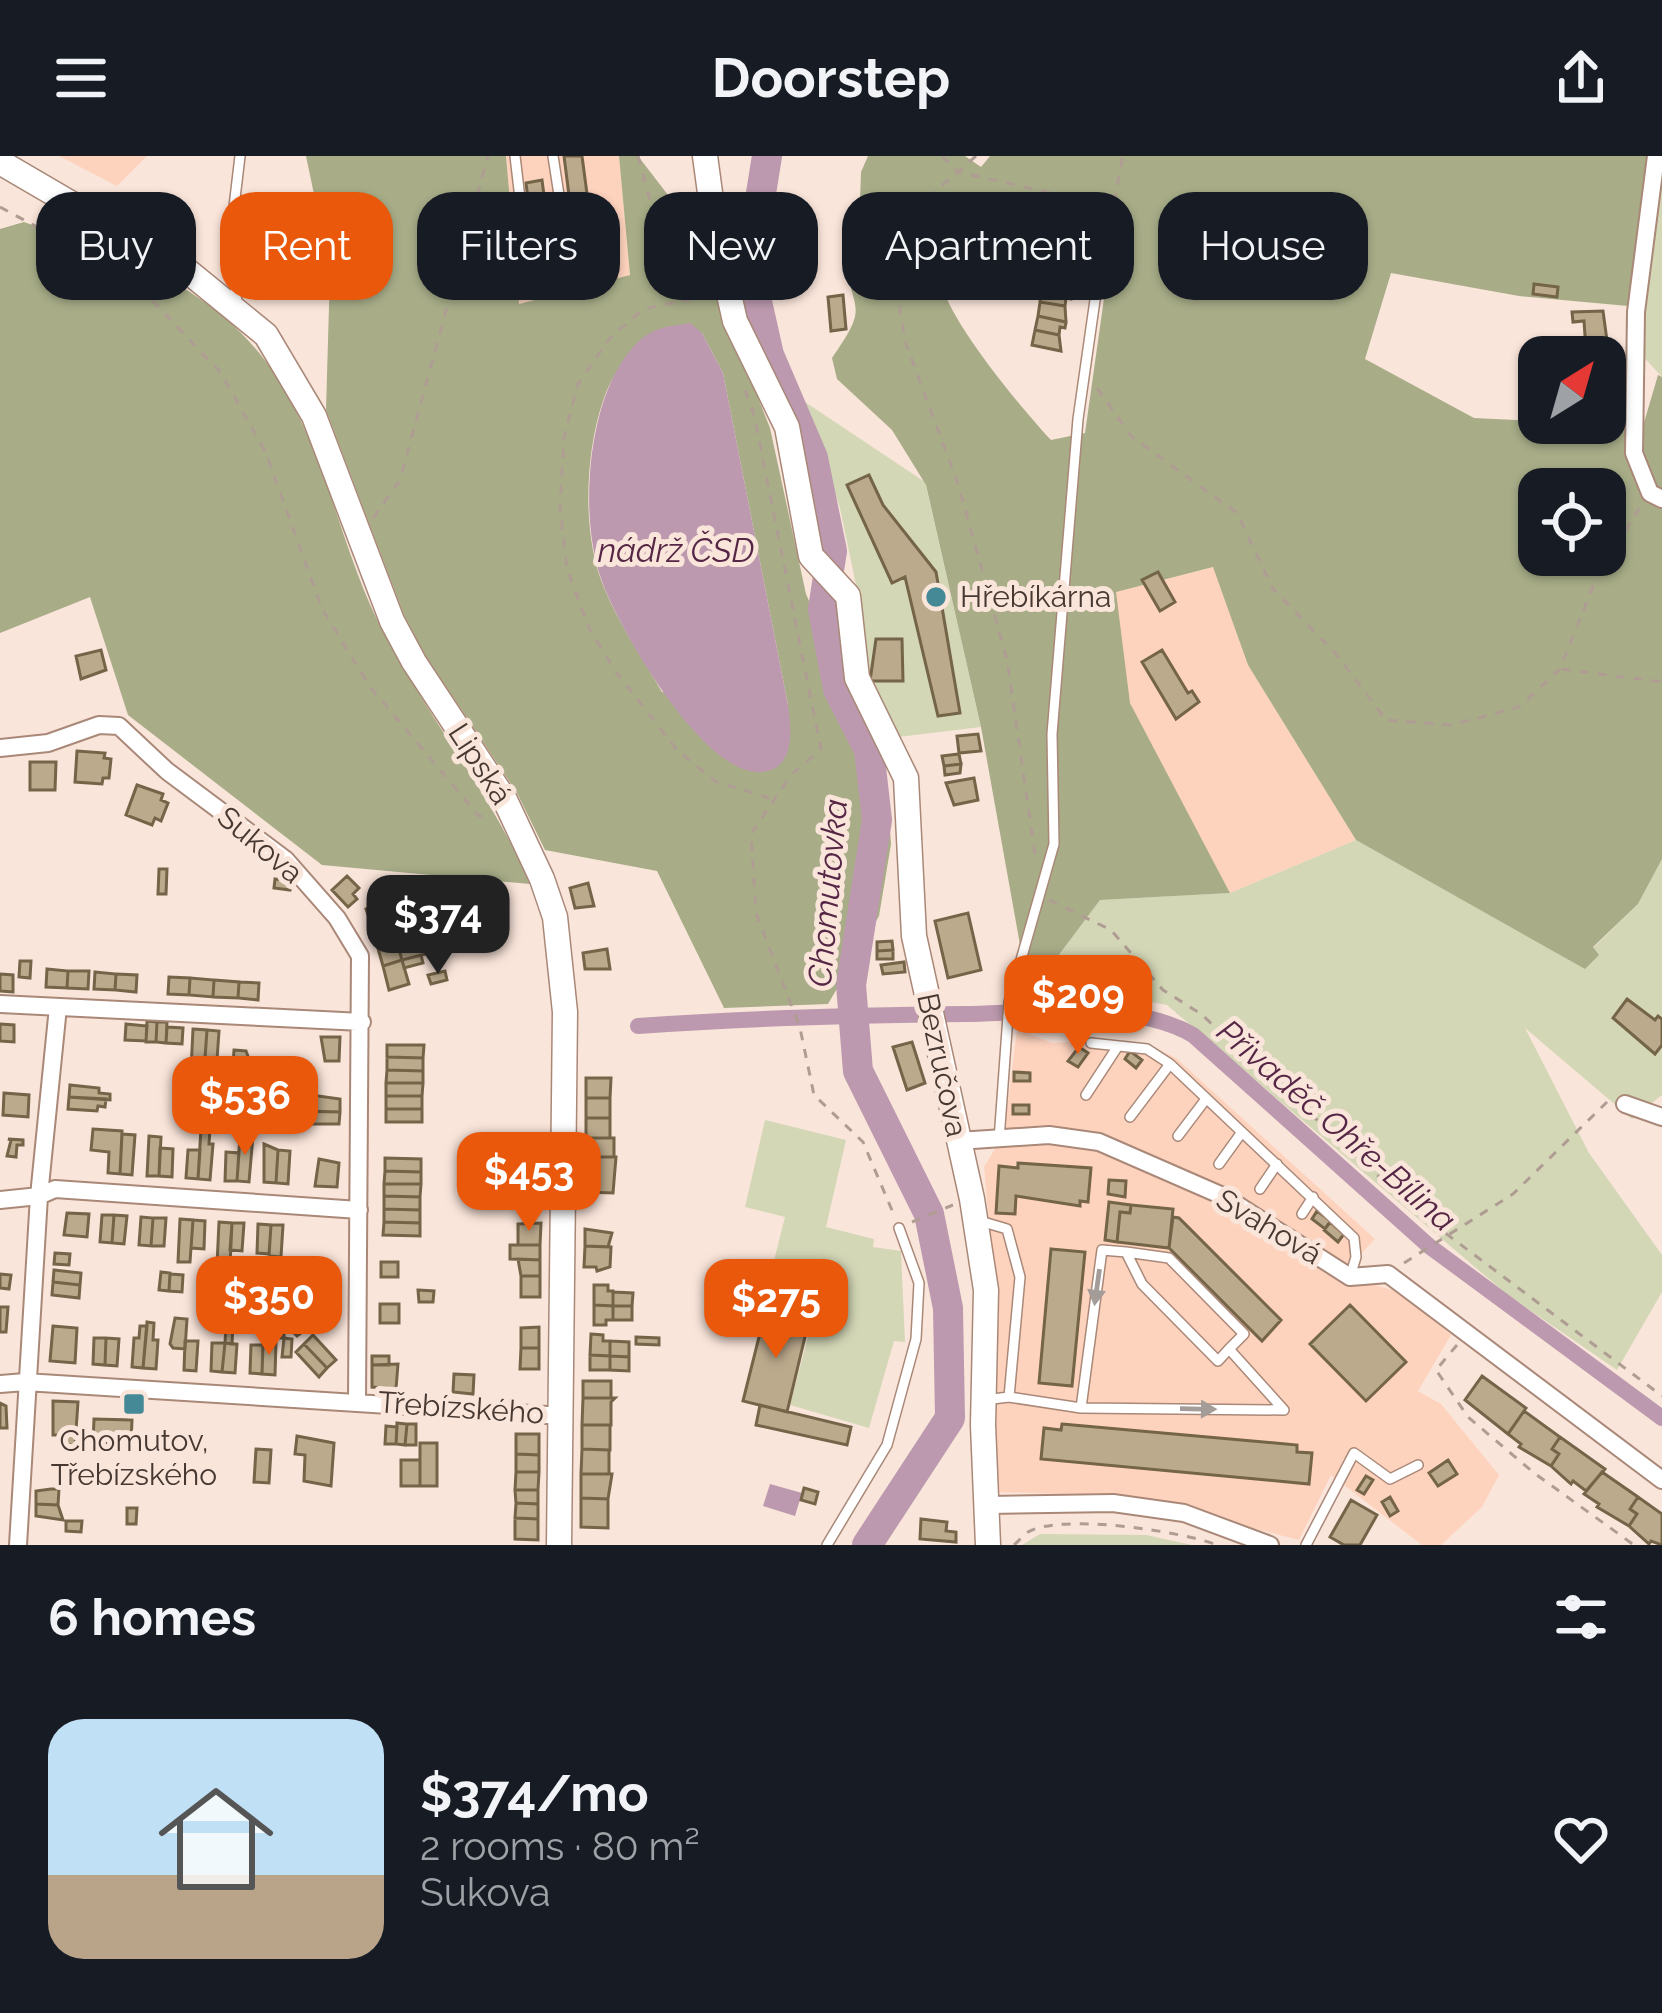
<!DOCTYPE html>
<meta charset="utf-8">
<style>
:root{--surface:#171b24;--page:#20242c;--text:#f1f3f6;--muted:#9ea1a6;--accent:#ea580c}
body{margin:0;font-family:Raleway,sans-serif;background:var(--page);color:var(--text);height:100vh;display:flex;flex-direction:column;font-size:45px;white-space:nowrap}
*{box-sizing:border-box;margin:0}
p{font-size:39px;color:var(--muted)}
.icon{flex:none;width:66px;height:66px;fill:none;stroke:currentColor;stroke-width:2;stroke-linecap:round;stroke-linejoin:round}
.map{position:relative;height:1389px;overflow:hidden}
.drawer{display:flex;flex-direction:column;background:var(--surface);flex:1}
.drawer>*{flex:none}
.guide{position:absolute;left:36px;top:36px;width:1590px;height:108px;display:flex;gap:24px}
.needle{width:78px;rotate:37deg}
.fabs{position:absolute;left:1518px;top:180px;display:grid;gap:24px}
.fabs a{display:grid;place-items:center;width:108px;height:108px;border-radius:24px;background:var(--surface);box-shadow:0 3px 9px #0004;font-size:60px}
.price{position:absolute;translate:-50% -102px;padding:0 27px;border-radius:24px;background:var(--accent);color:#fff;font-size:39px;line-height:78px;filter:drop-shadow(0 3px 6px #0008)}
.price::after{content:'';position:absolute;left:50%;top:72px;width:36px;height:27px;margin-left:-18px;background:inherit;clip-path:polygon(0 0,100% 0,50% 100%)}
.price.active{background:#222;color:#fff}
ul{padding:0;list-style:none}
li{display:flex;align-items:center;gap:36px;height:300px;padding:0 48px}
li span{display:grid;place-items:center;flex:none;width:336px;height:240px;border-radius:36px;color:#555}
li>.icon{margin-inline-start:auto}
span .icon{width:144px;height:144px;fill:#fffc;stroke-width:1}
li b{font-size:51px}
h2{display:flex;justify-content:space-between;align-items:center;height:144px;padding:0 48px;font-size:51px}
.tag{padding:0 42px;border-radius:36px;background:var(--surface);box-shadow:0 3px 9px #0004;font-size:42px;line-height:108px}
.tag.active{background:var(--accent);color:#fff}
header{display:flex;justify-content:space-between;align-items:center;height:156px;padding:0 48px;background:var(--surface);font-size:54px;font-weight:700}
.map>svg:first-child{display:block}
.built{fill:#fed3be}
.green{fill:#d3d7b6}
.forest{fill:#a8ad88;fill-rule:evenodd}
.water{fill:#bc99ae}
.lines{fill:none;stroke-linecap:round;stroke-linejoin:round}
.canal{stroke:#bc99ae;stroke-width:16}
.river{stroke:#bc99ae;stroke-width:30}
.building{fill:#bcaa8d;stroke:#746448;stroke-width:3}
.lane-casing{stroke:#a98878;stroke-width:12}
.street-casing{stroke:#a98878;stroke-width:20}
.secondary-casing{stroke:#a98878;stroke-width:27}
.path{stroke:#af9d93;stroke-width:3;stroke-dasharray:9 9;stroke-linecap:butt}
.lane{stroke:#fff;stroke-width:9}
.street{stroke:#fff;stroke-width:16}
.secondary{stroke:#fff;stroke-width:24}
.oneway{fill:#a39c98}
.poi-dot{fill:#458997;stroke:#fae5da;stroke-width:4.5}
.labels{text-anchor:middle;stroke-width:10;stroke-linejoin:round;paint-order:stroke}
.poi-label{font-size:30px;fill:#473932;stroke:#fae5da;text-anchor:start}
.street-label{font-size:30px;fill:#473932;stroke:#fae5da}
.water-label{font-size:33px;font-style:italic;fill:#552645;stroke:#fae5da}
</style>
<header><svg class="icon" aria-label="menu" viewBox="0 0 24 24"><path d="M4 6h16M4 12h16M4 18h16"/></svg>Doorstep<svg class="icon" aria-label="share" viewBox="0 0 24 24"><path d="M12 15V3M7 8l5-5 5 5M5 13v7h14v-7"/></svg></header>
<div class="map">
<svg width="1662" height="1389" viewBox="0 0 1662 1389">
<rect width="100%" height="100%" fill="#fae5da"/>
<!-- built -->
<path class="built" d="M59,0H147L117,30Z
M506,0H619L630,119L518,148Z
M1214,411L1248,509L1356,684L1230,737L1129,547L1115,436Z
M1017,873L1052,887L1108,884L1153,891L1176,902L1375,1083L1347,1112L1371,1128L1401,1136L1451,1179L1418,1235L1441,1248L1499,1319L1482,1351L1441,1389H1422L1331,1319L1299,1384L1130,1340L996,1336L995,1138L984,1011L1004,978Z"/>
<!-- green -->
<path class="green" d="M1662,5V221L1639,196Z
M805,246L925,326L981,571L898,581L864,521L857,434L840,352Z
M1356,684L1585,812L1593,792L1638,748L1662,703V939L1632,963L1525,872L1589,997L1662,1099V1136L1617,1214L1509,1140L1167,849L1039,826L1100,744L1230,737Z
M765,964L846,984L826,1071L874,1083L873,1091L901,1095L905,1186L894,1185L869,1272L790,1249L813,1162L763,1148L785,1061L745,1051Z
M1040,1378L1146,1379L1192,1389H1022Z"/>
<!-- forest -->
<path class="forest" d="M306,0H506L519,148L630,119L619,0H638L688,65L770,272L806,438L886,621L891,688L879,760L828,848L724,852L657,715L545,694L517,637L425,499L404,459L326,254L330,115ZM702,177L723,217L788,549L662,536C642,501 618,467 603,429C582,377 585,298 603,245C610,223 623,206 637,189Z
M868,0H965L981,11L990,0H1662L1645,140L1628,150L1519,140L1391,117L1365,203L1474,262L1643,270L1658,219L1662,221V703L1638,748L1593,791L1599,799L1585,813L1356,684L1248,509L1213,411L1116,436L1130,547L1230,737L1100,744L1029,839L981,571L926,329L892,274L837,223L832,202C870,147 853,159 844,100L859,73L861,16ZM959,67L1110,100L1085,277L1051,284C1021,252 954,171 942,130C937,109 952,86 959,67ZM1539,333H1605V399H1539Z
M24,66C148,110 241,137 301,265C334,334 348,410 384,477C429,564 492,638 530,728L322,709L128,559L90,441L0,477V73Z"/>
<!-- water -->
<path class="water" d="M690,167L702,177L723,217L788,549C791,570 795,605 771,614C712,637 620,474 603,428C584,379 586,307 600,257C608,228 625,189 654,175C664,170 679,169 690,167Z
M770,1328L802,1337L795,1360L763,1350Z"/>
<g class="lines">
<!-- canal -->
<path class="canal" d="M638,870C748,862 858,859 968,858C1037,857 1132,844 1193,879L1429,1090L1662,1262"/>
<!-- river -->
<path class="river" d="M767,0L753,87V128L769,199L813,302L832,395L823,453L838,533L869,594L877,664L851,829L858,915L929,1058L948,1152L950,1262L867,1389"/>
</g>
<!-- building -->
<path class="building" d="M564,0H582L589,53L571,55Z
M542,24L546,55L530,58L526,27Z
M589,53L590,62L572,64L571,55Z
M590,62L591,69L573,72L572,64Z
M591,69L592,77L574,80L573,72Z
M592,77L593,86L576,88L574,80Z
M550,86L552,101L535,104L533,88Z
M593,86L594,94L577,97L576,88Z
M1046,93L1054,94L1051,110L1043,109Z
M594,94L596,104L578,106L577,97Z
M552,101L553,110L536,112L535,104Z
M1534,128L1558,131L1557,141L1533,138Z
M1043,131L1072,136L1071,143L1066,142L1065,150L1040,146Z
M843,139L846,173L831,175L828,141Z
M1040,146L1065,150L1066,166L1038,160Z
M1603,155L1608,192L1586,194L1584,165L1573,166L1572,156Z
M1038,160L1066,166L1065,172L1060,171L1059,179L1035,174Z
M1035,174L1059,179L1061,195L1032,189Z
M1608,192L1610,218H1605V201H1595V193Z
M869,319L883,349L936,416L960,557L938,560L905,421L892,427L847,329Z
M1158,416L1175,446L1160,455L1142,424Z
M876,483H902L903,525H870Z
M101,494L106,514L81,523L76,500Z
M1162,494L1188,537L1192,535L1199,546L1176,563L1142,506Z
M978,578L981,595L959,597L957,580Z
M77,595L105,597L104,602L111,603L109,622H103L102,628L75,626Z
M959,598L961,608L944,610L942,600Z
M30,606H56L55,634H30Z
M961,608L960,617L945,619L944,610Z
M974,622L978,644L954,649L946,627Z
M137,629L163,638L161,644L168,647L161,665L155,662L152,669L126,659Z
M159,713H167L166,738H158Z
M347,720L359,732L353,738L357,743L348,751L332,734Z
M275,723L292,725L290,734L274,732Z
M588,727L594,750L575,752L570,732Z
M385,746L388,766L372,771L366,753Z
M968,757L981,814L948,822L935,765Z
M420,769L423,779L404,784L401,774Z
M396,783L402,804L383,810L377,789Z
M423,785L426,798L402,804L399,794Z
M892,785L893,794L877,795V786Z
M607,793L610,813H585L583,797Z
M893,794V803H877V795Z
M421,799L423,807L404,812L402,804Z
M402,804L409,828L389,834L383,810Z
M20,805H31L30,822L19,821Z
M904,806L905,816L883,818L881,809Z
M47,813L68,815L67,832L46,831Z
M68,815H89L88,833L67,832Z
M445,815L447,824L431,828L428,819Z
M95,816L116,818L115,834L94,833Z
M0,818L13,819V836L0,835Z
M116,818L137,819L136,836L115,834Z
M169,821L190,822L189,839L168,838Z
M190,822L214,824L213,841L189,839Z
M214,824L239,826L238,842L213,841Z
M239,826L259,827L258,844L238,842Z
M1627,843L1655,864L1658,860L1662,863V889L1655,898L1613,862Z
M147,865L157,866L156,886H146Z
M157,866H167L166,887L156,886Z
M0,868L14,869V886L0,885Z
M126,868L147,870L146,885L125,884Z
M167,871L183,872L182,888L166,887Z
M193,873L207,874L204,915H191Z
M207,874L219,875L217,904L205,903Z
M321,881H340L339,905H325Z
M912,886L925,927L907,934L893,891Z
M387,889H424L423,902L387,901Z
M1079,891L1088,897L1078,911L1068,905Z
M234,894L246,895L249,903L264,904L262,930L232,926Z
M1130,895L1142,904L1136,912L1125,903Z
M387,901L423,902V915L387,914Z
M387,914L423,915V927H386Z
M1014,916L1030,917V925H1014Z
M586,922H611L610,942H586Z
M386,927H423L422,940H386Z
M70,929L99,932V937L110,938V944L69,941Z
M265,930L273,931L272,946H263Z
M4,937L29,939L28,961L3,959Z
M311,939L340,943V956L281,955L282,945H311Z
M386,940H422V953H386Z
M69,941L106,943L105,951L98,950L97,955L68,953Z
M586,942H610V962H586Z
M1013,949H1029V958H1013Z
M252,952H261L260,968L252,967Z
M386,953H422V966H386Z
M303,955L340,956L339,968H306Z
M586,962H610V982H586Z
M201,972L210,973L209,988H213L210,1024L198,1023Z
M93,973L122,975L120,1018L108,1017L109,996L91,994Z
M122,978L135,979L132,1019L120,1018Z
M240,979L253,980L249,1026L237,1025Z
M149,980L161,981L159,1020H147Z
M586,982H614V1001H586Z
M8,983L23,984V989H17L16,1001L7,1000L11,984Z
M264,988L278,994L276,1027L264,1026Z
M160,992L173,993L172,1021L159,1020Z
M188,994H200L198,1023L186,1022Z
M278,994L290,995L288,1028L276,1027Z
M226,996L239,997L237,1025H225Z
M586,1001H616L613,1037L586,1036Z
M385,1002L421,1003V1016L385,1015Z
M319,1003L339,1007L337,1031L315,1030Z
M1018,1007L1091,1012L1088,1046L1080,1045V1050L1016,1040L1015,1058L996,1057L999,1010L1018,1012Z
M385,1015L421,1016V1028H384Z
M1109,1024L1126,1025L1125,1041L1108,1038Z
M384,1028H421L420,1041L384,1040Z
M384,1040L420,1041V1054L384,1053Z
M1109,1046L1131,1049L1130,1057L1120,1056L1117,1086L1105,1084Z
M1131,1049L1173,1053L1169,1092L1117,1086L1120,1056L1130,1057Z
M384,1053L420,1054V1067L384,1066Z
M1317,1055L1331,1065L1325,1073L1312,1063Z
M67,1057L89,1058L87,1081L64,1079Z
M102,1059H114L112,1087L100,1086Z
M114,1059L127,1060L124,1088L112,1087Z
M141,1061L153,1062L151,1090L139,1089Z
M1173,1061L1179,1062L1281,1164L1262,1185L1169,1092Z
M153,1062H166L164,1090H151Z
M180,1063L193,1064L190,1106H178Z
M193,1064L205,1065L204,1093L191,1092Z
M219,1066L232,1067L230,1109H217Z
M384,1066L420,1067V1080L383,1079Z
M1330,1066L1344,1078L1338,1086L1324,1074Z
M232,1067H244L242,1095L230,1094Z
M541,1067L540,1089H518V1068Z
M258,1068L271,1069L269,1098L257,1097Z
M271,1069H283L281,1101L269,1100Z
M585,1073L612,1077L608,1091L585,1090Z
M510,1089H540V1104L510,1103Z
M585,1090L611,1091L610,1111L597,1115L596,1111H584Z
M1051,1093L1085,1096L1072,1230L1039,1227Z
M55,1097L70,1098L69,1109L54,1108Z
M518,1103L540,1104V1120H521Z
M381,1106H398V1121H381Z
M54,1114L81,1117L80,1129L53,1126Z
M161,1116L170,1117L169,1135L159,1134Z
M0,1118L11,1119L9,1133L0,1132Z
M170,1118L183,1119L182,1136L169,1135Z
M521,1120H540V1141H521Z
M210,1121L220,1122L219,1139L209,1138Z
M53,1126L80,1129L79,1142L52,1139Z
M594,1129H608V1135H613V1150L594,1149Z
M418,1134L434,1135L433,1146H419Z
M309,1136H337V1148H309Z
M613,1136L633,1137L632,1150H613Z
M309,1148H337V1160H310Z
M380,1148H399V1167H380Z
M594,1149L613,1150V1164H606V1169H594Z
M1350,1149L1406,1206L1366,1245L1310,1188Z
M613,1150H632V1164H613Z
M0,1151H8L6,1176H0Z
M766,1153L809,1164L787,1256L743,1245Z
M175,1162L187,1163L185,1193L173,1192L170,1188Z
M147,1166L154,1167L153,1184H158L156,1213L143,1212Z
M275,1167H284V1182H275Z
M284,1167H305V1174L297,1180Z
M226,1168H233L232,1188L225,1187Z
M53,1170L77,1172L75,1207L50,1205Z
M140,1170H147L143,1212L132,1211L134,1182H139Z
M539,1171V1192H521V1172Z
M591,1178L603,1179V1185H610V1200L590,1199Z
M313,1179L336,1204L327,1212L304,1188Z
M636,1181L659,1182V1189L636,1188Z
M94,1182H106L105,1209L93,1208Z
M106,1182L119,1183L117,1210L105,1209Z
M284,1182L292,1183L291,1201H282Z
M185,1185H198L196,1215L184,1214Z
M263,1185L276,1186L275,1219L262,1218Z
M610,1185L629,1186V1201L610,1200Z
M212,1187H225L222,1216L211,1215Z
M225,1187L237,1188L235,1217L222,1216Z
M304,1188L327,1212L319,1221L296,1196Z
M251,1189H263L262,1218L250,1217Z
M521,1192H539V1213H520Z
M590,1199L610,1200V1214H590Z
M372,1200H389V1209H372Z
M610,1200L629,1201V1215L610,1214Z
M398,1208L396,1233L372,1231V1209Z
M454,1218L474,1219L473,1238L453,1236Z
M1482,1220L1526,1252L1508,1278L1465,1244Z
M583,1225H611V1242H583Z
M583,1242H615L611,1246V1269H582Z
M53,1245L78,1246L75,1289H59V1279H53Z
M0,1247L6,1250L7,1272H0Z
M760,1249L851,1271L847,1289L756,1269Z
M1524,1255L1560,1281L1552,1293L1559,1298L1551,1310L1519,1291L1521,1288L1508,1278Z
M94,1263L132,1264L131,1287H93Z
M397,1267L407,1268L405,1289L396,1288Z
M407,1268H416V1289H405Z
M1062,1268L1297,1289V1296L1312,1297L1309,1328L1041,1303L1044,1272L1061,1274Z
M582,1269H610V1294L582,1293Z
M386,1270L397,1271L396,1288H385Z
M516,1278H539V1299L516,1298Z
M297,1280L334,1287L331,1330L304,1325L305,1299L295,1298Z
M1560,1281L1605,1313L1586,1335L1573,1325L1571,1328L1551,1310L1559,1298L1552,1293Z
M420,1287H437V1330H420Z
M256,1293L271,1294L269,1327L254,1326Z
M582,1293L609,1294V1318H581Z
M516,1298L539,1299V1316H516Z
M401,1304H420V1330H401Z
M1448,1304L1457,1318L1438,1330L1429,1317Z
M516,1316H539L538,1334H515Z
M1602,1316L1638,1341L1630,1353L1637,1358L1629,1370L1597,1351L1599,1348L1584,1338Z
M581,1318H612L608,1343L581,1342Z
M1366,1320L1373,1324L1364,1338L1357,1334Z
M804,1332L818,1336L815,1348L801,1344Z
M51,1333H59L58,1349L36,1348V1335Z
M515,1334H538V1348L516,1347Z
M1390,1341L1398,1355L1390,1360L1382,1346Z
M1638,1341L1662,1358V1389L1651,1385L1649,1388L1629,1370L1637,1358L1630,1353Z
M581,1342L608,1343V1372L581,1371Z
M1351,1344L1377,1359L1360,1389H1344L1330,1381Z
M516,1347L538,1348V1363L515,1362Z
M36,1348L58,1349L63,1364L36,1360Z
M127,1352H137L136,1368H127Z
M515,1362L538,1363V1384L515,1383Z
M921,1363L947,1366L946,1375L956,1376V1386L920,1383Z
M66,1365H82L81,1376L66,1375Z"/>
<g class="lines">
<!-- lane casing -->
<g class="lane-casing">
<path id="lane" d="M515,0L529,119
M553,0L571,117
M237,146L229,93L240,0
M1091,887L1147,893L1170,908L1354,1082L1356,1101L1350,1121
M1086,939L1118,890
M1130,961L1170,908
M1178,980L1206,943
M999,984L1009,846L1054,688L1052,578L1078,263L1097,130L1019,113
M1219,1008L1242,976
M1260,1033L1277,1008
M1302,1058L1313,1041
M980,1065L1007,1073L1020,1121L1009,1241L984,1244
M1126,1096L1169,1102L1244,1178L1229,1193
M1009,1241L1081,1252L1284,1254L1229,1193L1218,1205L1142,1128L1126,1096L1102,1094L1081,1252
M827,1389L887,1289L916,1183L919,1127L899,1072
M1306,1389L1354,1297L1390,1323L1418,1309"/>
</g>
<!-- street casing -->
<g class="street-casing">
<path id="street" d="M1656,0L1636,156L1634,297L1650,337L1662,343
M0,592L48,587L99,569L119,570L167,615L286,704L337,762L360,800L357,1245
M0,848L362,866
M1625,948L1662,961
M958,985L1049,979L1099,986L1225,1041L1350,1121L1388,1118L1662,1324
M0,1044L39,1040L55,1033L359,1054
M0,1228L25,1226L563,1260
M988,1349L1113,1347L1184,1357L1270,1389
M18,1389L39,1040L58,851"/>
</g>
<!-- secondary casing -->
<g class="secondary-casing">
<path id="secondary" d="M705,0L716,81L735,165L787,271L811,400L848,440L857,522L906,622L914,780L972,1043L986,1134L983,1269L988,1389
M0,6L190,117L266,179L314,260L392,465L414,506L505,644L542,723L555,761L565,856L559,1389"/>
</g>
<!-- path -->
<path class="path" d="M638,0L659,77L695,97L701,112
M942,0L958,16L1113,51
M976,0L923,46L903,83L895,121L905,185L958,328L1007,504L1036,705
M0,51L131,122L221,217L266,297L322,453L371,532L479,660L489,661
M1100,117L1123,0
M709,140L643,153L609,183L578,228L564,281L560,352L567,413L589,472L616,516L677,594L715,625L769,642
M1097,232L1131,280L1237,357L1273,433L1337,499L1386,564L1451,569L1519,551L1560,513L1597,420L1642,348
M745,234L754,259L821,593L791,619L751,678L756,757L800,872L814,939L863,986L894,1059
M373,362L400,324L488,0
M1562,513L1662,526
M1049,744L1111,774L1163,834L1201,858L1420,1058L1662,1240
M912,1066L953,1049
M1404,1107L1513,1038L1607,946
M1457,1189L1436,1214L1468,1261L1534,1317L1634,1389
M1014,1389C1019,1385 1023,1379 1028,1376C1061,1357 1181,1375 1217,1389"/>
<!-- lane -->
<use href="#lane" class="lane"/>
<!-- street -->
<use href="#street" class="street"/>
<!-- secondary -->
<use href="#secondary" class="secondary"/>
</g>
<!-- one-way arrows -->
<defs><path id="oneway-solid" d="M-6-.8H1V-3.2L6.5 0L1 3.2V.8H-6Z" transform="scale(3)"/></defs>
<g class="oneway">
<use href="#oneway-solid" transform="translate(1097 1131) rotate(98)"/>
<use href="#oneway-solid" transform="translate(1198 1253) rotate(1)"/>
</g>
<!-- markers -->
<g class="poi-dot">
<circle cx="936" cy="441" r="12"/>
<rect x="122" y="1236" width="24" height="24" rx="6"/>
</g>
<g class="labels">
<!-- poi labels -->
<g class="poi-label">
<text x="960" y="451">Hřebíkárna</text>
<text x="134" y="1295" text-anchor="middle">Chomutov,<tspan x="134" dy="34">Třebízského</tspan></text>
</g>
<!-- street labels -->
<g class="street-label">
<text transform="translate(480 608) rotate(57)" y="10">Lipská</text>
<text transform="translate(260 689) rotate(40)" y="10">Sukova</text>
<text transform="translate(942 909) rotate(78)" y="10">Bezručova</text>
<text transform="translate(1269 1071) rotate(31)" y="10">Svahová</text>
<text transform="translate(461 1252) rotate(4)" y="10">Třebízského</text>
</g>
<!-- water labels -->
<g class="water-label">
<text x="676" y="406">nádrž ČSD</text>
<text transform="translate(827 737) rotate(-85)" y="12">Chomutovka</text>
<text transform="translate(1337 969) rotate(41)" y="12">Přivaděč Ohře-Bílina</text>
</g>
</g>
</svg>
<div class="fabs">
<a><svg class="needle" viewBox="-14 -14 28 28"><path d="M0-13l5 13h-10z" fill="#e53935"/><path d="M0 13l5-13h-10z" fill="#9ea1a6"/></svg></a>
<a><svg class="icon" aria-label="locate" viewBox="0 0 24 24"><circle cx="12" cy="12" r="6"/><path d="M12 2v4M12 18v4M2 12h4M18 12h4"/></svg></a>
</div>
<b class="price active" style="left:438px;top:821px">$374</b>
<b class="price" style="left:1078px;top:901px">$209</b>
<b class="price" style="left:245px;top:1002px">$536</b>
<b class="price" style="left:529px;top:1078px">$453</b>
<b class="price" style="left:269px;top:1202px">$350</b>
<b class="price" style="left:776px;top:1205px">$275</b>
<div class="guide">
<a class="tag">Buy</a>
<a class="tag active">Rent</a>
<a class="tag">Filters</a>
<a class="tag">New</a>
<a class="tag">Apartment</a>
<a class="tag">House</a>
</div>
</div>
<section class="drawer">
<h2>6 homes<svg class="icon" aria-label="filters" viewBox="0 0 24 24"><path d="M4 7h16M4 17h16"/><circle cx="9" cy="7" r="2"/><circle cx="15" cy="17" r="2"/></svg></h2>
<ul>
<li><span style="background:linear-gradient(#bfe0f5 65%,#b9a48a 0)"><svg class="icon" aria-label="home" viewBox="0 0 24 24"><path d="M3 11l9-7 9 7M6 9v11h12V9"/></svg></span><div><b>$374/mo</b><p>2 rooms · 80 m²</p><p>Sukova</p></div><svg class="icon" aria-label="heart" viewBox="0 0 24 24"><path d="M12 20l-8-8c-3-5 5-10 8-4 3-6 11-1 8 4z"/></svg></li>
</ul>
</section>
